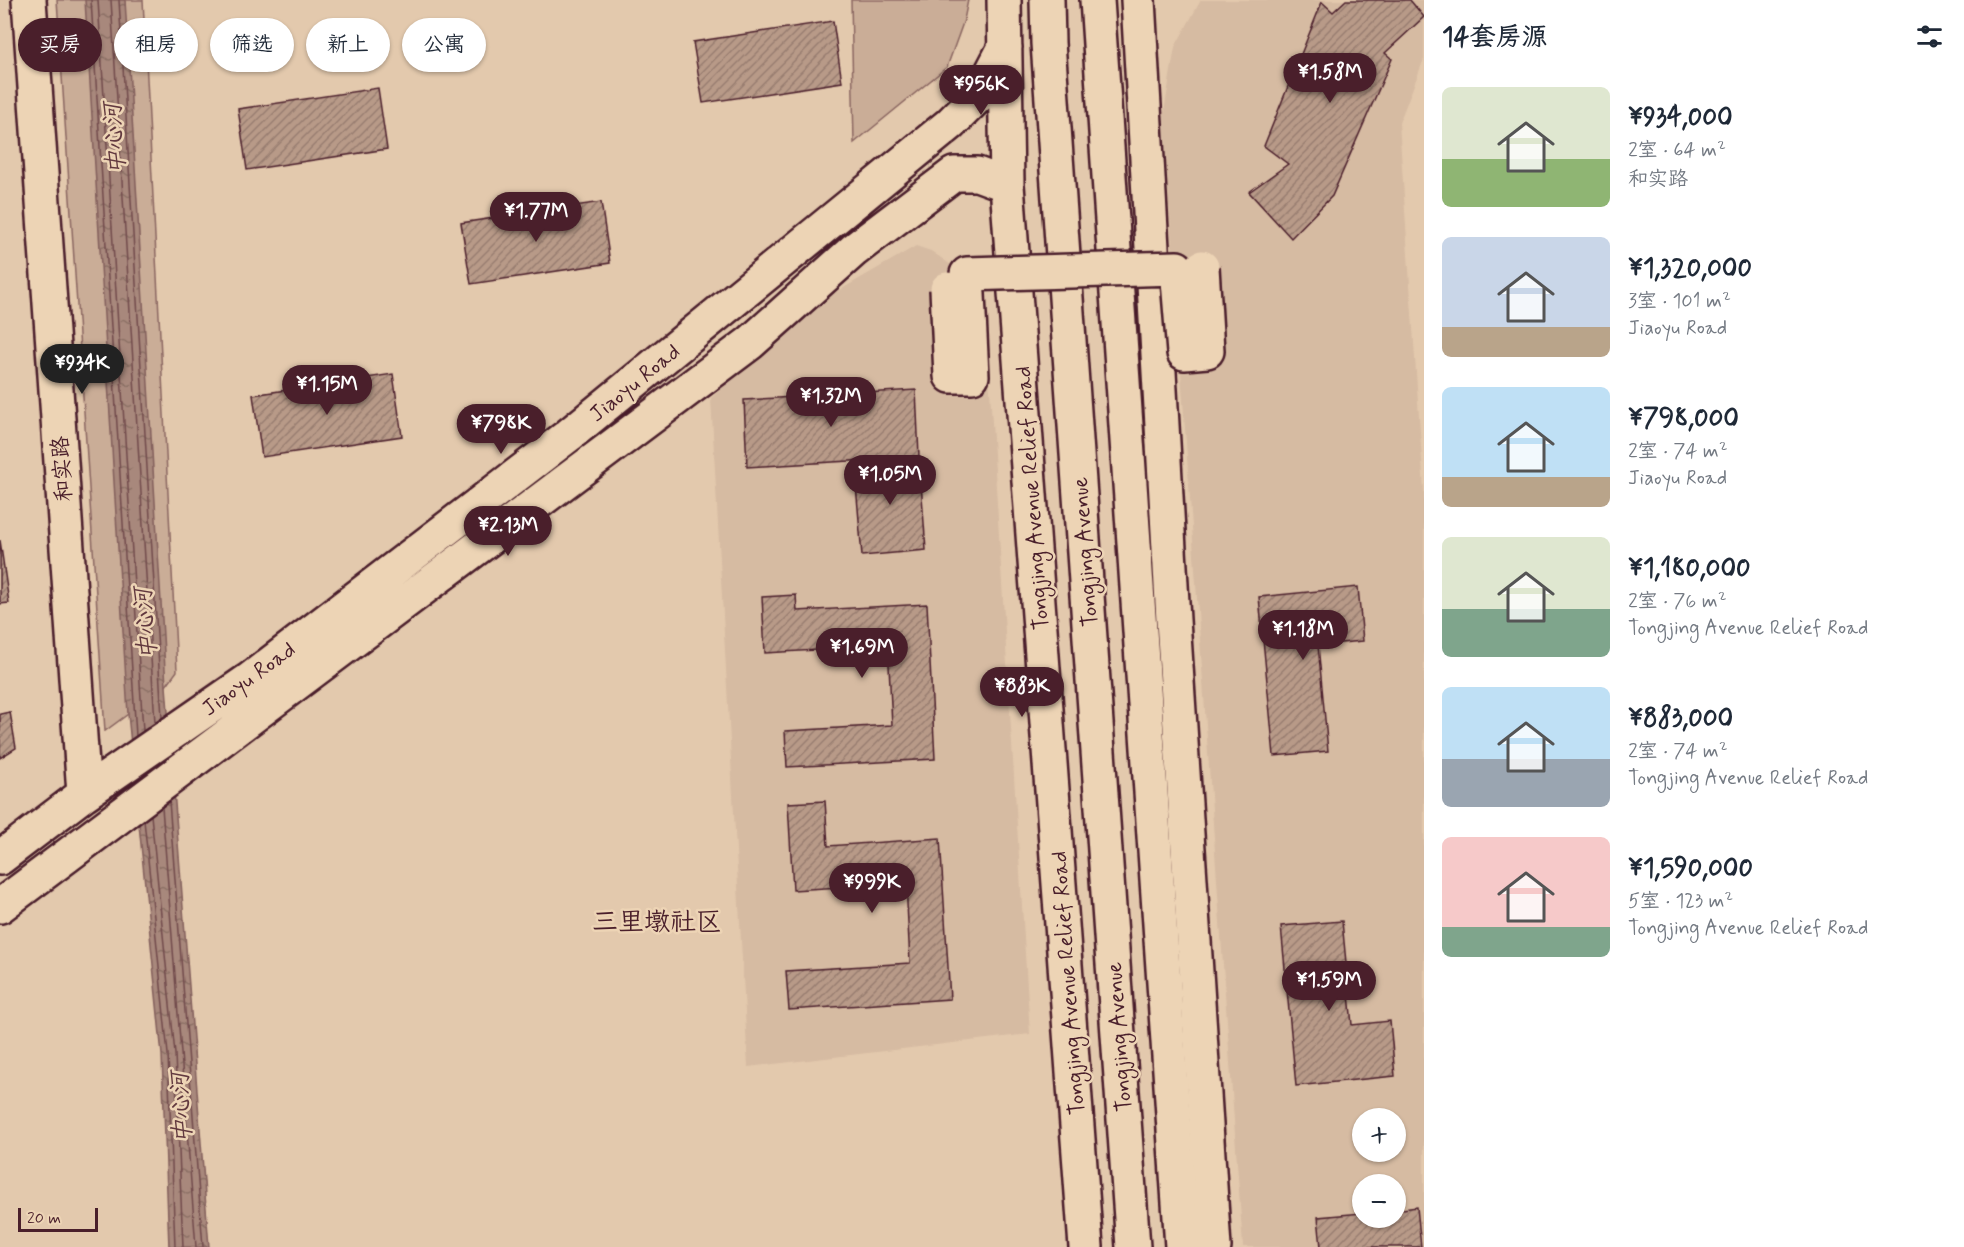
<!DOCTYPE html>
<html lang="zh">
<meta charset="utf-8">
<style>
:root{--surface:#fff;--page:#f2f2f3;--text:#1f2937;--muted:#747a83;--accent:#4a1f2b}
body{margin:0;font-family:Mynerve,"LXGW WenKai TC",sans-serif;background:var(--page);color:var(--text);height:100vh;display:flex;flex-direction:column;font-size:22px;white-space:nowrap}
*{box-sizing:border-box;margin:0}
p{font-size:20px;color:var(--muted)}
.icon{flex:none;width:33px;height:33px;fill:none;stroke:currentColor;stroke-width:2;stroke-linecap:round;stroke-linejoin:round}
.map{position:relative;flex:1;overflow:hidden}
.details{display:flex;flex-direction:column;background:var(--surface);width:540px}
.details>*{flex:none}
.hud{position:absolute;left:18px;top:18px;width:570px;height:54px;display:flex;gap:12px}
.fabs{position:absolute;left:1352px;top:1108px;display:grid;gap:12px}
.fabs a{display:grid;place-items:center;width:54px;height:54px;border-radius:50%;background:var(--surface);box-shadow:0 2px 4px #0004;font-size:30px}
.scale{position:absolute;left:18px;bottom:15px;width:80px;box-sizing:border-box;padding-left:6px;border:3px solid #4a1f2b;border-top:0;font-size:16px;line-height:21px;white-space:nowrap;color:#4a1f2b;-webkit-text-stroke:4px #edd4b5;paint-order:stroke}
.price{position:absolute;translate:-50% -51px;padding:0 14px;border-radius:21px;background:var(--accent);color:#fff;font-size:20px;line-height:39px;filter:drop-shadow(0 2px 3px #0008)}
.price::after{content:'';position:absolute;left:50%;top:36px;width:18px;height:14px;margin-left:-9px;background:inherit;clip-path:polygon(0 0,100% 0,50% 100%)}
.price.current{background:#222;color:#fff}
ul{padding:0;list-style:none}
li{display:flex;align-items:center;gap:18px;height:150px;padding:0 18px}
li span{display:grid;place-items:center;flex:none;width:168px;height:120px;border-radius:9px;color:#555}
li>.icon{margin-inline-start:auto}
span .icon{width:72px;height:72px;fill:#fffc;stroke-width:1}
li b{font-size:26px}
h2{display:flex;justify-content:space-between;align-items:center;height:72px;padding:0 18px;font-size:26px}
.tag{padding:0 21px;border-radius:27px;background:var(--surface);box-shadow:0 2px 4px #0004;font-size:21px;line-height:54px}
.tag.current{background:var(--accent);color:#fff}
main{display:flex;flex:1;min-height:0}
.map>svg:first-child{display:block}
.built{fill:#d6bba2;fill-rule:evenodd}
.grass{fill:#caad97;stroke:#8a6661;stroke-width:1.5}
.water{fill:url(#water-ripples);stroke:#825e5b;stroke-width:1.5}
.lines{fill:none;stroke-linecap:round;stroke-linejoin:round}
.shore{stroke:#70494b;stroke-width:1.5}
.building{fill:url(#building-hatch);stroke:#4a1f2b;stroke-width:1.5}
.minor-casing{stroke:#4a1f2b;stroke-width:38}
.highway-casing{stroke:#4a1f2b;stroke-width:38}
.minor{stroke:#edd4b5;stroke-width:33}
.highway{stroke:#edd4b5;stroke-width:33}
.minor-bridge-casing{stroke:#4a1f2b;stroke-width:38;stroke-linecap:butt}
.minor-bridge{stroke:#edd4b5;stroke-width:33}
.labels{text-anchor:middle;stroke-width:5;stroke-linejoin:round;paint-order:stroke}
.street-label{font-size:22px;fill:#4a1f2b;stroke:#edd4b5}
.water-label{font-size:24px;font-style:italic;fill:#62393f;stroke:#edd4b5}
.quarter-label{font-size:26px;fill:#4a1f2b;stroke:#edd4b5}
</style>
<main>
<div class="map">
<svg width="1424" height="1247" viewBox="0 0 1424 1247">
<defs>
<pattern id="water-ripples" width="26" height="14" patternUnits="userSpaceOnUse" patternTransform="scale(1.5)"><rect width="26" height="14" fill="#a8887b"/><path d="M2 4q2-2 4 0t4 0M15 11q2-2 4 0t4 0" fill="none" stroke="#8b6f65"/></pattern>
<pattern id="building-hatch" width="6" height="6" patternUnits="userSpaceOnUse" patternTransform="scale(1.5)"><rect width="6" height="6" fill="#b89a88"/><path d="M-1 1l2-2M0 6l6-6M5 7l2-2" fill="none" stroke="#987d6f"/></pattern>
</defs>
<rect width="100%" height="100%" fill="#e3c9ad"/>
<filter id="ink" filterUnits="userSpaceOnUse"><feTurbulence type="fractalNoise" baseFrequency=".0167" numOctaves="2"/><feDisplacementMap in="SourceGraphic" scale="12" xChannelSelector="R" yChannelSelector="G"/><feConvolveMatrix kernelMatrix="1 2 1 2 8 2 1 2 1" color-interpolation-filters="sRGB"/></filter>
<g filter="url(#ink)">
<!-- built -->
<path class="built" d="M1201,0H1424V59L1399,123L1424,490V1247H1243L1163,118L1175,47ZM1362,1119H1395V1152H1362ZM1362,1185H1395V1218H1362Z
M916,246L931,251L954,267L986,326L1030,1034L748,1067L711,398L821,301Z"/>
<!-- grass -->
<path class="grass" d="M57,0H143L177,671L166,686L105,731Z
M851,0H968L964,20L947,67L854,143Z"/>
<!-- water -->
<path class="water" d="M85,0H125L166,686L209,1247H169L162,1055L128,714Z"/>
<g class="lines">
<!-- shore -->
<path class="shore" d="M91,0L136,736
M98,0L143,731
M111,0L155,723
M119,0L162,718
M169,801L203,1247
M162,807L196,1247
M151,815L175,1054L183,1247
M144,820L168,1054L175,1247"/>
</g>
<!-- building -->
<path class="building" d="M1346,0H1410L1424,17L1385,53L1392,59L1332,196L1291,238L1249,192L1288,164L1264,146L1322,2L1333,12Z
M833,21L842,82L703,103L693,42Z
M378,88L387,149L247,170L238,109Z
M601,202L610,263L471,284L461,223Z
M393,374L402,436L262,457L253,395Z
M916,390L919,457L747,467L744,400Z
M919,456L926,550L862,556L854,461Z
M0,540L9,603L0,604Z
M1358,587L1363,641L1318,645L1328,751L1274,756L1259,597Z
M796,595L797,611L927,604L935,759L787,767L785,731L892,725L888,646L765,653L762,597Z
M10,712L16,748L0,758V714Z
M825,801L828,846L940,838L950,999L789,1010L786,971L910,963L906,883L793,890L788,803Z
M1342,921L1352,1025L1390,1021L1395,1076L1296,1086L1281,926Z
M1417,1207L1421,1247H1321L1318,1217L1362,1213V1218H1395V1210Z"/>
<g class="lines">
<!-- minor casing -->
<g class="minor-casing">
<path id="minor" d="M29,0L84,794
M1004,0L1007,185L1086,1247
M1138,0L1173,620L1214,1247
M0,858L84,794L249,680L569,435L950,124L981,93L1005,47
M0,906L750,343L854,250L954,174H977L1007,185"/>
</g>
<!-- highway casing -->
<g class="highway-casing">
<path id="highway" d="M1047,0L1048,43L1133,1247
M1097,0L1182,1247"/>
</g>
<!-- minor -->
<use href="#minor" class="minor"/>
<!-- highway -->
<use href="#highway" class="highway"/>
<!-- minor-bridge casing -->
<g class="minor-bridge-casing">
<path id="minor-bridge" d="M947,289L951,376H972L967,274L1177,268L1184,353L1207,351L1202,267"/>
</g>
<!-- minor-bridge -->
<use href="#minor-bridge" class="minor-bridge"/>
</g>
</g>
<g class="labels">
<!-- street labels -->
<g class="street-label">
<text transform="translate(634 382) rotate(-39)" y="8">Jiaoyu Road</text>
<text transform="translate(61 469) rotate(-94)" y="8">和实路</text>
<text transform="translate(1031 498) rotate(-94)" y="8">Tongjing Avenue Relief Road</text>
<text transform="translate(1084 552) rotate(-94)" y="8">Tongjing Avenue</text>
<text transform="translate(248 678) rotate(-36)" y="8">Jiaoyu Road</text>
<text transform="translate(1067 983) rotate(-94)" y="8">Tongjing Avenue Relief Road</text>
<text transform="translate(1118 1037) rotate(-94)" y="8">Tongjing Avenue</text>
</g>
<!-- water labels -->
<g class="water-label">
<text transform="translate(114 139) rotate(-94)" y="8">中心河</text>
<text transform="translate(145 624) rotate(-95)" y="8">中心河</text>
<text transform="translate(181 1108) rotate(-93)" y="8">中心河</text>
</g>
<!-- quarter labels -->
<g class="quarter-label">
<text x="657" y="930">三里墩社区</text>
</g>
</g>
</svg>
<div class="fabs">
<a>+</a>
<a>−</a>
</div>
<div class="scale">20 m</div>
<b class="price" style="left:1330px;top:104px">¥1.58M</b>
<b class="price" style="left:981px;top:116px">¥956K</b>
<b class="price" style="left:536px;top:243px">¥1.77M</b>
<b class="price current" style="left:82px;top:395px">¥934K</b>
<b class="price" style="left:327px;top:416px">¥1.15M</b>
<b class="price" style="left:831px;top:428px">¥1.32M</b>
<b class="price" style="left:501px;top:455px">¥798K</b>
<b class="price" style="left:890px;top:506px">¥1.05M</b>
<b class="price" style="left:508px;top:557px">¥2.13M</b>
<b class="price" style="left:1303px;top:661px">¥1.18M</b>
<b class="price" style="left:862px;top:679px">¥1.69M</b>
<b class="price" style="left:1022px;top:718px">¥883K</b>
<b class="price" style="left:872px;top:914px">¥999K</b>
<b class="price" style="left:1329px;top:1012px">¥1.59M</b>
<div class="hud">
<a class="tag current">买房</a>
<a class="tag">租房</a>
<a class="tag">筛选</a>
<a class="tag">新上</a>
<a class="tag">公寓</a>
</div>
</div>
<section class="details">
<h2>14套房源<svg class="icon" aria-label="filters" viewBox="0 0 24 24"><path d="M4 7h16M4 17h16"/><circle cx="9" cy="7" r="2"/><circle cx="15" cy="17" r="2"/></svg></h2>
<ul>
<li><span style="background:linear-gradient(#dfe7d0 60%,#8fb573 0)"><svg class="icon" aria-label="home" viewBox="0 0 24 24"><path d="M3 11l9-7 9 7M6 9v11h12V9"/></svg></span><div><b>¥934,000</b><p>2室 · 64 m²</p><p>和实路</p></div></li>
<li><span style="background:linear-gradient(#c9d6e8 75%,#b9a48a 0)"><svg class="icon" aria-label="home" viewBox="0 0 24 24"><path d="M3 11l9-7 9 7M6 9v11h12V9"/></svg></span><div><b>¥1,320,000</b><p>3室 · 101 m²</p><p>Jiaoyu Road</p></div></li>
<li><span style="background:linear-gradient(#bfe0f5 75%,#b9a48a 0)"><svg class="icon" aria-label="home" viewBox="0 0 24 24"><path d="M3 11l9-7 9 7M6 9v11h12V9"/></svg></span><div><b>¥798,000</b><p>2室 · 74 m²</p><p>Jiaoyu Road</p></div></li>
<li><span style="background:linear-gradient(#dfe7d0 60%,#7fa58c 0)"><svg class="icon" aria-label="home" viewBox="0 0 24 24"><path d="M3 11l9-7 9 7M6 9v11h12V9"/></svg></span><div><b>¥1,180,000</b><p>2室 · 76 m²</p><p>Tongjing Avenue Relief Road</p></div></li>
<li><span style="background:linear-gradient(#bfe0f5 60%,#9aa5b1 0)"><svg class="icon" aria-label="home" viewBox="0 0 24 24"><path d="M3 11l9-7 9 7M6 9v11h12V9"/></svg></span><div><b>¥883,000</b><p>2室 · 74 m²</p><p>Tongjing Avenue Relief Road</p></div></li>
<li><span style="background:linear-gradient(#f6c9c9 75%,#7fa58c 0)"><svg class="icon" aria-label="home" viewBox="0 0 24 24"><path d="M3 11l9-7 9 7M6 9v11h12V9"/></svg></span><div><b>¥1,590,000</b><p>5室 · 123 m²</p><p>Tongjing Avenue Relief Road</p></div></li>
</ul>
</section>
</main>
